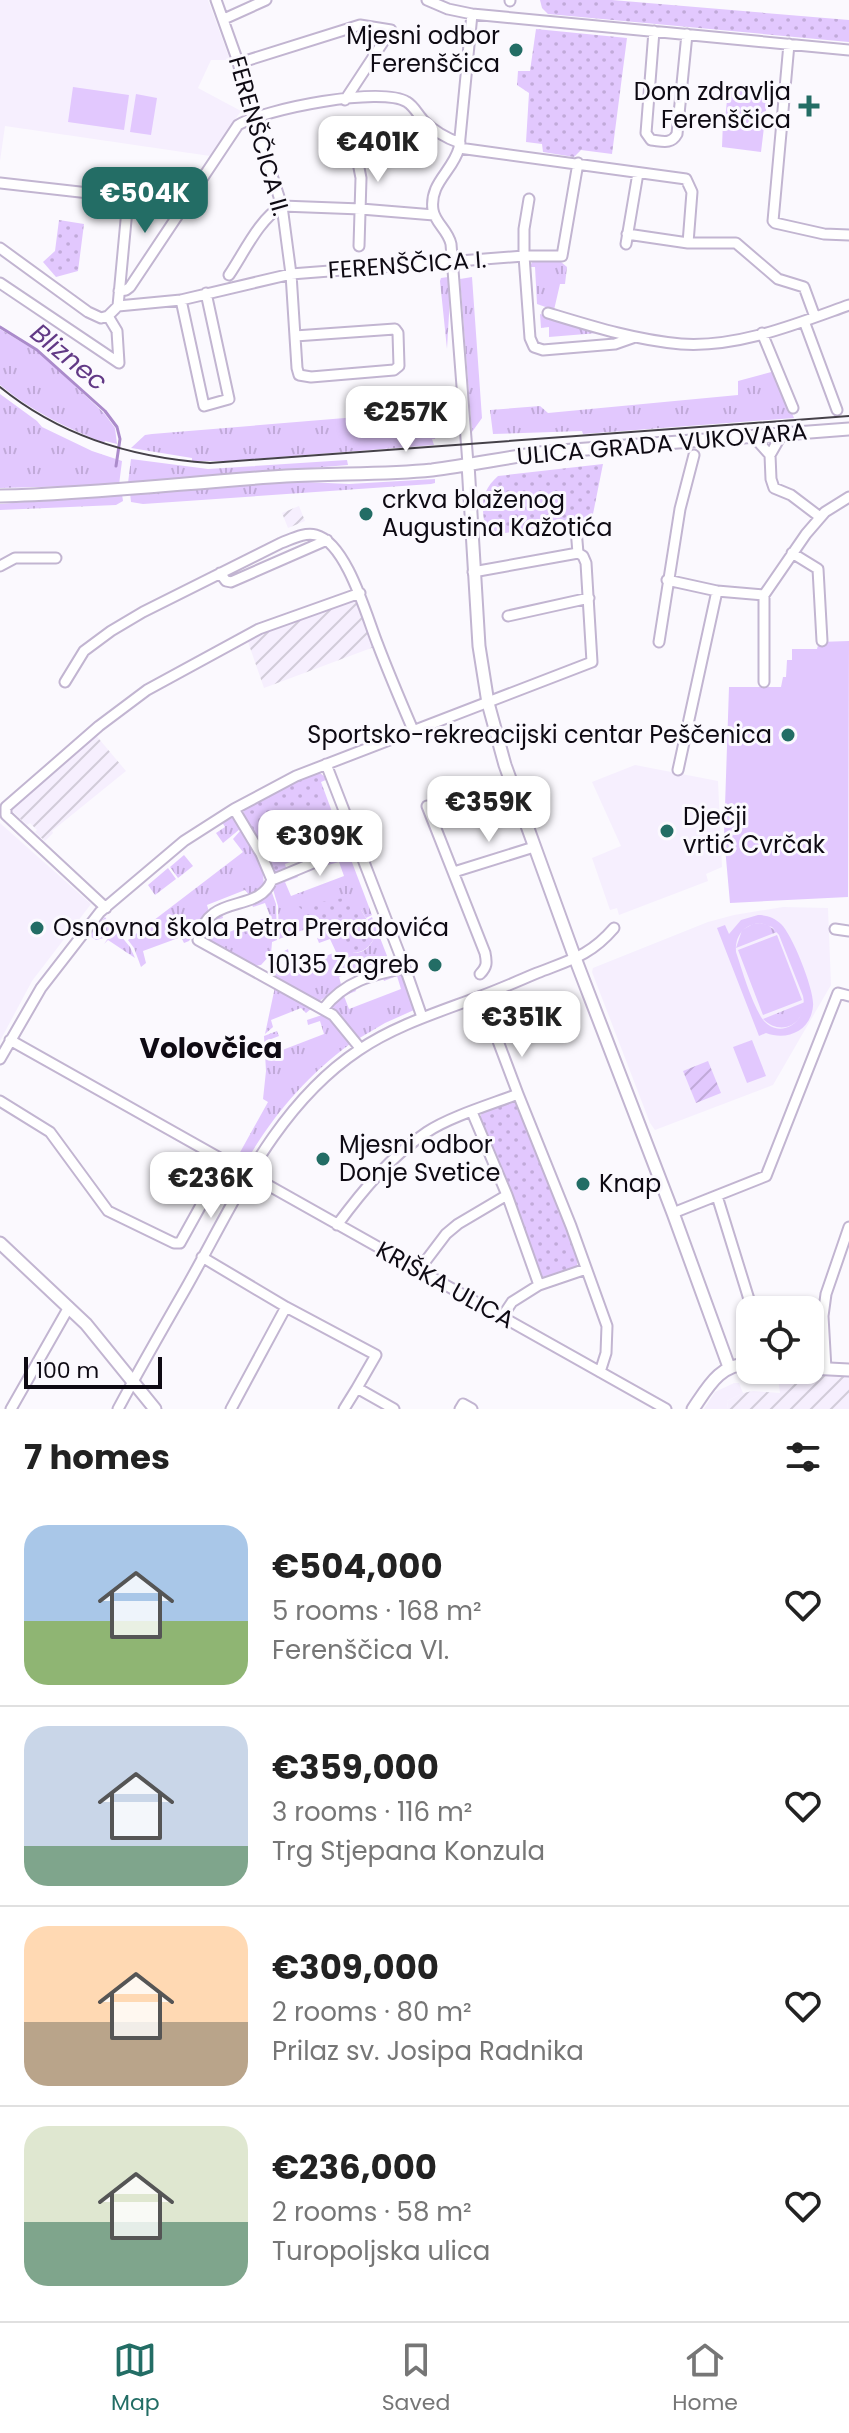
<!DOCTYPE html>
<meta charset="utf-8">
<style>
:root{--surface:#fff;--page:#f6f6f6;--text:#222;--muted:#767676;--line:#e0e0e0;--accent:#236d65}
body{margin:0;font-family:Poppins,sans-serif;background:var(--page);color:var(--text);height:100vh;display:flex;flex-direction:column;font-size:30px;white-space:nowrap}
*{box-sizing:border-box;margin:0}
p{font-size:26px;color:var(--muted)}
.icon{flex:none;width:44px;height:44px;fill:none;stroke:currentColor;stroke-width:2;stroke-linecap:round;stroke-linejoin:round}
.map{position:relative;height:1409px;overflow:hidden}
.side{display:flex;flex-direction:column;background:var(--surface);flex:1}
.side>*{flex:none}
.fabs{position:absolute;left:736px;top:1296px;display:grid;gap:16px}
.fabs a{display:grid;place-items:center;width:88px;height:88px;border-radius:16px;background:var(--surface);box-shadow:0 2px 6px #0004;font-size:40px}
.scale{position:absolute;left:24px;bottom:20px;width:138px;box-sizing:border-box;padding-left:8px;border:4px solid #0e0a13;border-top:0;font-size:22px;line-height:28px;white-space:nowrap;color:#0e0a13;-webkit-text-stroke:6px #fbf9fe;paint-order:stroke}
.price{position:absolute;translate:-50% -68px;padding:0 18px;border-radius:16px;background:#fff;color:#222;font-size:26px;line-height:52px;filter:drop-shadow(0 2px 4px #0008)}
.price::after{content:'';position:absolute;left:50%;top:48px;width:24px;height:18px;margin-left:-12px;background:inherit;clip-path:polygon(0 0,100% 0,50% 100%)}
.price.current{background:var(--accent);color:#fff}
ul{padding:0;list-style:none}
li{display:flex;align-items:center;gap:24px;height:200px;padding:0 24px}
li+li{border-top:2px solid var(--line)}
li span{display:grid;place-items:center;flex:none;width:224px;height:160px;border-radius:24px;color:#555}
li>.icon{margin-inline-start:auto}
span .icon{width:96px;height:96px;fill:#fffc;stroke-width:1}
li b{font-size:34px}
h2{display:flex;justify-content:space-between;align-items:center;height:96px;padding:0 24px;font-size:34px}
.menu{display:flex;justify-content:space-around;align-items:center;height:112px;border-top:2px solid var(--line);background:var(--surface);font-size:22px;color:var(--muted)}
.menu a{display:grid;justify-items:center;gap:4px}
.menu .current{color:var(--accent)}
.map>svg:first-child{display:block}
.built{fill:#f6effe}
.industrial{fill:url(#industrial-furrows)}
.grass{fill:url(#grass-tufts)}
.park{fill:url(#park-dots)}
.garden{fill:url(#garden-furrows)}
.pitch{fill:#e2c8fe;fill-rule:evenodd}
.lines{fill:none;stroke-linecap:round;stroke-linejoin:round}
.stream{stroke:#ab8bcb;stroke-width:3}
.minor-casing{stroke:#c2b5d1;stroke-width:13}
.tertiary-casing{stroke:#c2b5d1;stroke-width:15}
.minor{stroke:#fff;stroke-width:9}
.tertiary{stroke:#fff;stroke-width:11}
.tram{stroke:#454149;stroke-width:2}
.poi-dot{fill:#236d65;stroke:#fbf9fe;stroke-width:3}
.labels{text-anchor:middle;stroke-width:6;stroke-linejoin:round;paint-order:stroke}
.poi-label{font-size:24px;fill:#0e0a13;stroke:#fbf9fe;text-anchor:start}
.street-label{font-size:24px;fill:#0e0a13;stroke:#fbf9fe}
.water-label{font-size:26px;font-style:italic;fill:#623986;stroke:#fbf9fe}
.quarter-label{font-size:28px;font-weight:bold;fill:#0e0a13;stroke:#fbf9fe}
</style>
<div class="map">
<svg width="849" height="1409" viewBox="0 0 849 1409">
<defs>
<pattern id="industrial-furrows" width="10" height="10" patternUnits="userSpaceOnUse" patternTransform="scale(2)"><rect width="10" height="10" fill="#f6effe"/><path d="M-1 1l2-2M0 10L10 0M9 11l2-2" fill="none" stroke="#d2ccd9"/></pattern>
<pattern id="grass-tufts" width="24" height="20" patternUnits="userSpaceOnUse" patternTransform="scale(2)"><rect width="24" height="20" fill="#e2c8fe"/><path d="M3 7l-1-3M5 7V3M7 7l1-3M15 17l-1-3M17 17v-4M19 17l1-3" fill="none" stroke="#c1aad9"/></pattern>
<pattern id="park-dots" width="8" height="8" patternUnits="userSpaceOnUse" patternTransform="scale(2)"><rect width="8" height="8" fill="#e2c8fe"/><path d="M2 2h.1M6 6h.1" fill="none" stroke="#c1aad9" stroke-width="1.8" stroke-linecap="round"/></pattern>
<pattern id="garden-furrows" width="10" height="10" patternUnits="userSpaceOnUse" patternTransform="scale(2)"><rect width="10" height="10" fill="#e2c8fe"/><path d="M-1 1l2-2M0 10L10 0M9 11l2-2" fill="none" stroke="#c1aad9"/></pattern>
</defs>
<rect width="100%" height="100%" fill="#fbf9fe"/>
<!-- built -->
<path class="built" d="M0,0H208L230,60H211L198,88L241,111L210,156L5,126L0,161Z
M635,765L718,781L722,867L706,874L708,881L619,915L617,908L610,910L592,858L621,846L592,782Z
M0,823L91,904L32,981L0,1041Z
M783,907L828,908L831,985L799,1040L773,1085L655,1130L650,1123L592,972L593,968L708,922L734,915Z
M734,1383H739L743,1393L727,1401L728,1409H704L715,1392Z"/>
<!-- industrial -->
<path class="industrial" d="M299,506L305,521L288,528L282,513Z
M353,599L359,603L374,647L264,688L247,639L296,617Z
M94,733L126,771L52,831L53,833L45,841L35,832L37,830L30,823L27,825L10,809Z
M777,1372L849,1377V1409H728L727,1401L743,1393L753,1391L780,1393Z"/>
<!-- grass -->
<path class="grass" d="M546,258L561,262L567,267L565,284H560L554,310L537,304L535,267H529L533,261Z
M448,277L450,297L447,349L440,281L441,278Z
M472,277L482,418L472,432L460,279Z
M540,314L598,333L549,337V327L541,328Z
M0,329L41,354L104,413L115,428L117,444L105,441L104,443C67,428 31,411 0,385Z
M775,371L794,418L583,434L582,431L493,434L490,410L540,406L548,413L738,395V381Z
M0,394L37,421L42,427L92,451L122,461L119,485L0,488Z
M442,410L435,439H432L434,445L227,461H192V458L131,448L145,435L152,434Z
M131,459L208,469L347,460L348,465L128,483Z
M435,479V483L431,484L143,504L131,502L130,493L284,481L349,484Z
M122,494L123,501L116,505L0,510V504Z
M229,817L234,819L240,829L223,843L216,833L225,827L222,822Z
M240,831C252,843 267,870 263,888L250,896L245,890L207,905L209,912L189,941L184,943L181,937L143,951L146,963L141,967L134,948L128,940L243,852L233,839Z
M350,849L356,854L350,857L372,915L366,918L361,910L347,921L353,953C366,953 370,946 376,935L367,920L372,917L389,961L396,959L394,967C385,969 382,969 378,962L339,977L341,984L339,988L318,1002L275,978L277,955L288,949L289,954L278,959L283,973L336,952L330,939L319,943L317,938L323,936L314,926L279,939L278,906L272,886L276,881L296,873L298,877L285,882L291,896L344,876L339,862L328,865L326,861L344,850Z
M184,855L193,866L178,878L170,867Z
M168,868L176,879L155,895L148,885Z
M271,890L276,904L277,940L272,942L271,954L261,965L253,966L206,939L203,934L205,925L222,913L223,918L214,921L219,936L270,916L265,903L253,907L251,902L265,896Z
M105,917L111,926L104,938L96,940L88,935Z
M760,923L768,925L777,932L736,948L742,930L753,924Z
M114,930H116L130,947L135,958L108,940L104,944Z
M398,973L402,976L414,1010L385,1023L358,1039L330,1005L354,985L356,991L344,996L349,1009L401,989L397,976L384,981L382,975Z
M275,987L312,1008L306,1013L301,1008L271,1020L273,1027L265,1034Z
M805,1002C803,1026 780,1036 763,1019Z
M322,1015L328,1016L350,1044C305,1077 272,1117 244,1165L236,1161L233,1154L238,1156L268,1102L263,1099L266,1071L264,1036L277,1031L279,1036L266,1041L272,1054L324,1034L320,1021L308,1025L307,1020Z"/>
<!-- park -->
<path class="park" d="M540,0H612L849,20V42L548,14L542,8Z
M536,29L627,38L612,154L581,150L574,157L543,152L542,144L526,142L529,93L517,85L518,71H530Z
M59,220L84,224L78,271L56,277L43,262L55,251Z
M603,464L592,519L486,536C483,509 477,495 498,476Z
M313,773H320L328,779L321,782L341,836L348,835C351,844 339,849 332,853L329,847L285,864L287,871L276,874L273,873L245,821L243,810Z
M349,897L361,910L376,935C369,948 364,953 349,953L351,945L314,921L298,906Z
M511,1102L515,1103L579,1252L577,1266L541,1279L479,1119L482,1113Z"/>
<!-- garden -->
<path class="garden" d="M708,1061L721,1093L696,1103L683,1071Z"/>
<!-- pitch -->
<path class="pitch" d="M73,87L129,95L124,130L68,122Z
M728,89L768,94L761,152L722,147L723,121H725Z
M136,94L157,98L151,135L130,132Z
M849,641L848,897L730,903L724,836L729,687H781L783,677H786L787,660H792V649H817L819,642Z
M758,915C767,915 775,918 781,924C792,934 815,991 813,1006C811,1031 787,1041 766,1033L759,1036L717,928L725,925L729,934L741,920ZM760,923L772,927L779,935L803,996C809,1023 777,1042 761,1017C750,998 743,973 736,952C735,936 743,925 760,923Z
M777,935L802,1000L763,1015L738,950Z
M752,1040L766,1076L747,1083L733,1047Z"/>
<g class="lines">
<!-- stream -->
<path class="stream" d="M0,327L37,350L105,411L117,427L120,439L116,466"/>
<!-- minor casing -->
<g class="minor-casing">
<path id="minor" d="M216,0L237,59L253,117L282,206L291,274L297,368L299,375L311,377L394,370L399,366L398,333L395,329L295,336
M427,0L448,9L472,14L849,50
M510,1V0
M224,19L266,0
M654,31L646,133L651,140C662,141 671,145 677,134L687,34
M789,44L773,221L775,223L824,234L849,235
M239,63L360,25L391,30L345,100
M351,127L361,178L359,246
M459,148L686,179L692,192L688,243
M0,183L186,204
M529,199L524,229V256H562L578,163
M627,234L688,243H736L778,279L804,287L815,317
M626,244L638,173
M0,248L88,312L101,318L108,316L118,306L181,300L291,274L524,256L530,338L534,347L543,350L615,344L635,337
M229,275C244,253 259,219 282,206L361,209L434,215
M0,283L119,363L117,331L108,316
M119,291L126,290L130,287L238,125C265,109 381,86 407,102C414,106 418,115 424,121C434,131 446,138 460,143
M181,300L204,406L229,399L206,293
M118,306L128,199
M548,313C591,326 635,340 681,344C738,348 796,324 849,305
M804,321L837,410
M762,333L793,408
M753,436L770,455L782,434
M770,455L771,479L774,488L791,495L820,517
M468,464L451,244C448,230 435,223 433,210C429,183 453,171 459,148L472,14
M792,553L818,569L822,641
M0,566L15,558H56
M473,572L578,553
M220,573L226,581L231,582L327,540
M667,580L717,591L764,595
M508,616L589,598
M659,642L680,509L694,455
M65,682L84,651L111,631L143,612L281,543C292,539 304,532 316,535C347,543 367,618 378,645C389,674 401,702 413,730
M764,682V595L806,534L825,512L849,497
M326,764L405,968L422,1017
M678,770L717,591
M427,806L485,953C487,963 487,967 480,974
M234,809L261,854L272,880C258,915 208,891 198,940L333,1015L360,1048
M454,872L534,847
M272,880L325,858L342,848L356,843
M106,908L6,815V807L99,726L147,690L259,629L360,593
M835,929L849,931
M481,996L518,1094L571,1226L607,1326L606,1353L600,1372
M323,1009C345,981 371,975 405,968
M10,1040L666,1409
M0,1059L41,988L100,912L184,841L234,809L296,776L592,662L586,563L583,556L578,553L576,529
M0,1101L50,1132L108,1211L174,1243H180L225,1162
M472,1112L507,1195L539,1285L586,1269
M717,1196L752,1309
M673,1213L766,1176L838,993L849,996
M337,1225C363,1190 390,1157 427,1132C449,1117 492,1104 518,1094
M202,1257L286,1307L376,1355L357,1388L394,1409
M418,1271L446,1234L458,1224L507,1195
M502,1317L512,1302L539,1285
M826,1369L823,1316L826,1294L849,1227
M11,1409L69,1307
M118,1409C140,1368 163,1328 186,1288C234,1203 275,1106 359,1050C396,1025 439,1012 481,996C500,989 518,981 537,973C570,960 590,956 614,928
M231,1409L286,1307
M344,1409L357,1388
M460,1409L463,1404L472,1409"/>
</g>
<!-- tertiary casing -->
<g class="tertiary-casing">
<path id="tertiary" d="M468,464L479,646L488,703L505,765L575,958L673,1213L729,1367
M0,496C96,494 191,482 286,476C335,473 384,475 432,470C471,465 508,457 547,452L849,429
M0,1243L86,1324L155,1409
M810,1368L849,1370
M693,1409C708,1387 720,1363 750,1364"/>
</g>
<!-- minor -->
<use href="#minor" class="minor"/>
<!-- tertiary -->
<use href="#tertiary" class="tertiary"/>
<!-- tram -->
<path class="tram" d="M0,387C60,436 133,458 210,463L849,416"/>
</g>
<!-- markers -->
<g class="poi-dot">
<circle cx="516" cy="50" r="8"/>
<path d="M805 94h8v8h8v8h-8v8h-8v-8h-8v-8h8z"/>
<circle cx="366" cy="514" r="8"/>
<circle cx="788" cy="735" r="8"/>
<circle cx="667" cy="831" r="8"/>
<circle cx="37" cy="928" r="8"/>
<circle cx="435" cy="965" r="8"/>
<circle cx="323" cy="1159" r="8"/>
<circle cx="583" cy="1184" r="8"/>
</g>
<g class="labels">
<!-- poi labels -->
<g class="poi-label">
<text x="500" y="44" text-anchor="end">Mjesni odbor<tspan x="500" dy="28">Ferenščica</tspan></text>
<text x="791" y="100" text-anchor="end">Dom zdravlja<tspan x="791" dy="28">Ferenščica</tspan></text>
<text x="382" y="508">crkva blaženog<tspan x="382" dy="28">Augustina Kažotića</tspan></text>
<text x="772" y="743" text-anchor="end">Sportsko-rekreacijski centar Peščenica</text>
<text x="683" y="825">Dječji<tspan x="683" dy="28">vrtić Cvrčak</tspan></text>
<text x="53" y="936">Osnovna škola Petra Preradovića</text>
<text x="419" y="973" text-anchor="end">10135 Zagreb</text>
<text x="339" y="1153">Mjesni odbor<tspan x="339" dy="28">Donje Svetice</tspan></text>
<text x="599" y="1192">Knap</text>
</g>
<!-- street labels -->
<g class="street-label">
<text transform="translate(259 136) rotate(74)" y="8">FERENŠČICA II.</text>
<text transform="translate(407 265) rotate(-4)" y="8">FERENŠČICA I.</text>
<text transform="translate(662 444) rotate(-5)" y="8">ULICA GRADA VUKOVARA</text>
<text transform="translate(445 1285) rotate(29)" y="8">KRIŠKA ULICA</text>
</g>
<!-- water labels -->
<g class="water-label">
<text transform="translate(69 357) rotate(39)" y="9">Bliznec</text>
</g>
<!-- quarter labels -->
<g class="quarter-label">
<text x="211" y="1058">Volovčica</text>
</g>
</g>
</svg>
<div class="fabs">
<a><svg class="icon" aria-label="locate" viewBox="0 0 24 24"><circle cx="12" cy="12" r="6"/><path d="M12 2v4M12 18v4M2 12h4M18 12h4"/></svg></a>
</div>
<div class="scale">100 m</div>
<b class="price" style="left:378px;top:184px">€401K</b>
<b class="price current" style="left:145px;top:235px">€504K</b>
<b class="price" style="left:406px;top:454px">€257K</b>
<b class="price" style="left:489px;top:844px">€359K</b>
<b class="price" style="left:320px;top:878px">€309K</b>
<b class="price" style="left:522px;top:1059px">€351K</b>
<b class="price" style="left:211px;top:1220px">€236K</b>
</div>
<section class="side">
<h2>7 homes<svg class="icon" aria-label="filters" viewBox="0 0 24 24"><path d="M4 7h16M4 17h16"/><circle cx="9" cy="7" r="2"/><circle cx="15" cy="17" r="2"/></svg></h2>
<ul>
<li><span style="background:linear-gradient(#a9c7e8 60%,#8fb573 0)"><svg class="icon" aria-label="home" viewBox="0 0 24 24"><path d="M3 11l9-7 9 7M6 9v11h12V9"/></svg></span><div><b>€504,000</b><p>5 rooms · 168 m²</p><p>Ferenščica VI.</p></div><svg class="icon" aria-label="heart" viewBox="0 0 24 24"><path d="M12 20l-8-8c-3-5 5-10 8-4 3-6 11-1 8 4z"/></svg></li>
<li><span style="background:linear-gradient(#c9d6e8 75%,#7fa58c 0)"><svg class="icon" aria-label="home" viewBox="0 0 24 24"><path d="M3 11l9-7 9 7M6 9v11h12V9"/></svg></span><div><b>€359,000</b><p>3 rooms · 116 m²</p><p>Trg Stjepana Konzula</p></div><svg class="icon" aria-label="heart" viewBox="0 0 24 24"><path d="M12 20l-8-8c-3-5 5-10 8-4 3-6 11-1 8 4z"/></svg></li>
<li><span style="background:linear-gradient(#ffd9b3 60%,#b9a48a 0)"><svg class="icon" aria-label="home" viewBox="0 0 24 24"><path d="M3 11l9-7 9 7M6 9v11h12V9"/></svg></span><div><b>€309,000</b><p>2 rooms · 80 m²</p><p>Prilaz sv. Josipa Radnika</p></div><svg class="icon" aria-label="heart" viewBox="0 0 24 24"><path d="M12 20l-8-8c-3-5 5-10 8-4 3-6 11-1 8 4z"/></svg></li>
<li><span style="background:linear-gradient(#dfe7d0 60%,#7fa58c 0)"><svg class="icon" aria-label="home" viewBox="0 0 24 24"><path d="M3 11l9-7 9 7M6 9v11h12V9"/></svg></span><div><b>€236,000</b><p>2 rooms · 58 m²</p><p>Turopoljska ulica</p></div><svg class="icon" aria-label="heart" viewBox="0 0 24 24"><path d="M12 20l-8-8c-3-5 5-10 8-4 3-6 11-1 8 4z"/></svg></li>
</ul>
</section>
<nav class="menu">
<a class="current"><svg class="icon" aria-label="map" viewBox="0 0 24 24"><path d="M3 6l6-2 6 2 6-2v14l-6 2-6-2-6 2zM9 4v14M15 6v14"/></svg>Map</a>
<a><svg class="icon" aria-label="saved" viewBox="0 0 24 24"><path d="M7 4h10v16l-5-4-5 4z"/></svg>Saved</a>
<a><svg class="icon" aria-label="home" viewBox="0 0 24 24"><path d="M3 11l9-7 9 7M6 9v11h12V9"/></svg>Home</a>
</nav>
